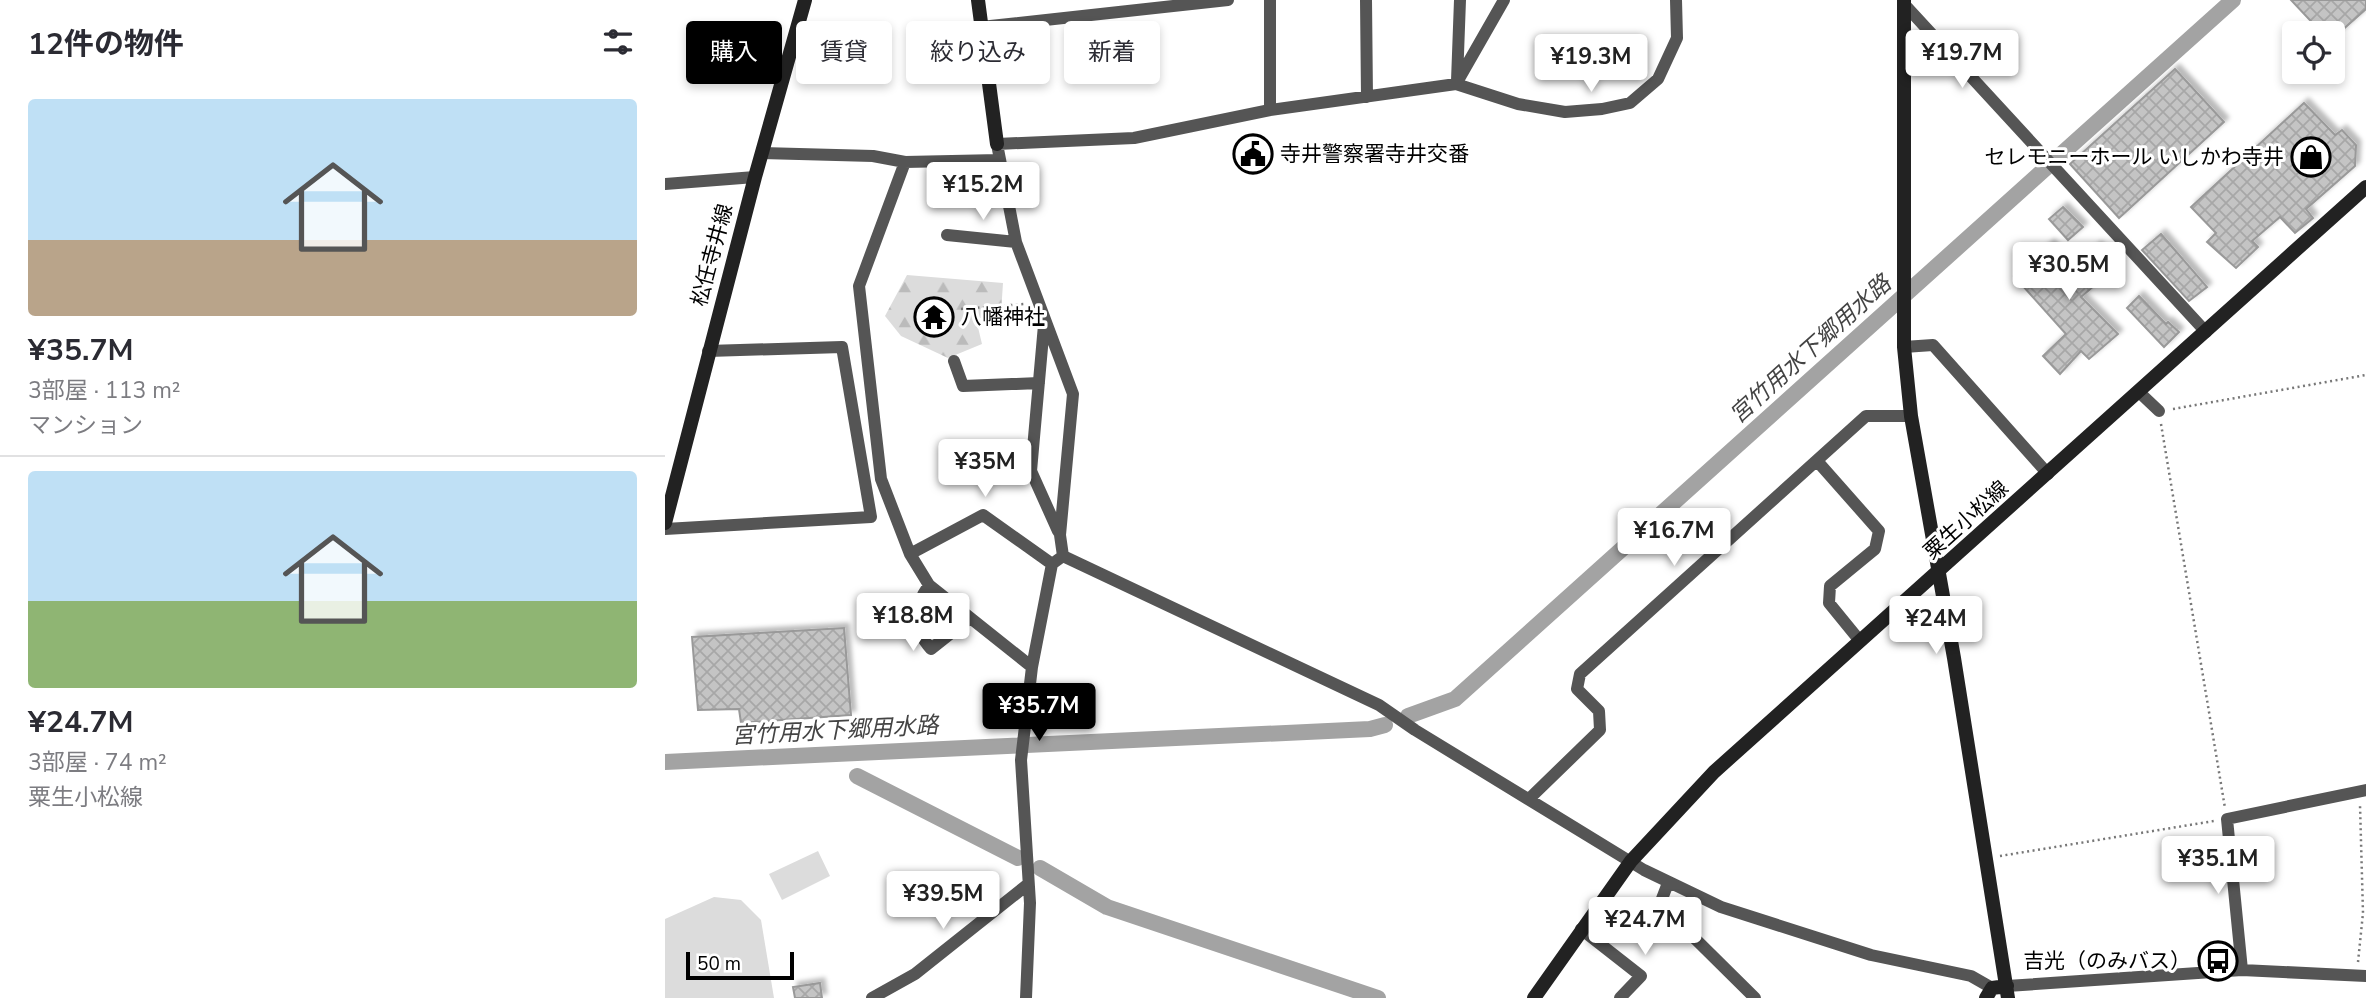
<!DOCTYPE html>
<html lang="ja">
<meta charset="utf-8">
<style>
:root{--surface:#fff;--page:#f7f7f7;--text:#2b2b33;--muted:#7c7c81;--line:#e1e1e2;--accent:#000}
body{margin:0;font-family:"Nunito Sans","Noto Sans JP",sans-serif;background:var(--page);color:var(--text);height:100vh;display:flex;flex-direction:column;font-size:26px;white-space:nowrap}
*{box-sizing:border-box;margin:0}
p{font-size:23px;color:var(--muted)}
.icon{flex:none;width:38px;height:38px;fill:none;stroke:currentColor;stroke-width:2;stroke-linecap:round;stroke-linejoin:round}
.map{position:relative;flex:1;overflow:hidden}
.side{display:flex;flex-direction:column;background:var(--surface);width:665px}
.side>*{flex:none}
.guide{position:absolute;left:21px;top:21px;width:665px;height:63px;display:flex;gap:14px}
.controls{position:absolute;left:1617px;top:21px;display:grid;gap:14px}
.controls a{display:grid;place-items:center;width:63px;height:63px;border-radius:7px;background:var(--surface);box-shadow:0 4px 10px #0003;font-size:35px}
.scale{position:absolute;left:21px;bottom:18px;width:108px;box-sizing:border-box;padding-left:7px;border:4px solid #000;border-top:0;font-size:19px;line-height:24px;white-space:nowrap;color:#000;-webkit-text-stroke:5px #fff;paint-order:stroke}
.price{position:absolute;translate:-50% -60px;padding:0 16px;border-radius:7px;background:#fff;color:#222;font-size:23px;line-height:46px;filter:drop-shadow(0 2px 4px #0008)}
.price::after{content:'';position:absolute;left:50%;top:42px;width:21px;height:16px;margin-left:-10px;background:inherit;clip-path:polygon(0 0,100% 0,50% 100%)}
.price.on{background:var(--accent);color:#fff}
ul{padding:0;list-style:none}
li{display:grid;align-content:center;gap:14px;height:371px;padding:0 28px}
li+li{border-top:2px solid var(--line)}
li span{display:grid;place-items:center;height:217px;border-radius:7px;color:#555}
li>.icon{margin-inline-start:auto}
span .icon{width:126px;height:126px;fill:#fffc;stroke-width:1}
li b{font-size:30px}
h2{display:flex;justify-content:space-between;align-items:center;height:84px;padding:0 28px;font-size:30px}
.tag{padding:0 24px;border-radius:7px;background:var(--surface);box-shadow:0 4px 10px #0003;font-size:24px;line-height:63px}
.tag.on{background:var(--accent);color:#fff}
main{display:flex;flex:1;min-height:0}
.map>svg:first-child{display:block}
.forest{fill:url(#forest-firs)}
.garden{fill:#dcdcdc}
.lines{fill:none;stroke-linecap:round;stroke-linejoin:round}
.canal{stroke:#a3a3a3;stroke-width:16}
.building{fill:url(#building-cross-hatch);stroke:#999;stroke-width:2;filter:url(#shadow)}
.path{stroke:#777;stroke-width:2.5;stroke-dasharray:2 3.5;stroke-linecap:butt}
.street{stroke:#555;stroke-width:12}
.secondary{stroke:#222;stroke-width:14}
.labels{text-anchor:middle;stroke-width:6;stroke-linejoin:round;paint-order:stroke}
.poi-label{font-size:21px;fill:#000;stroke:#fff;text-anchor:start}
.street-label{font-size:21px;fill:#000;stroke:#fff}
.water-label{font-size:23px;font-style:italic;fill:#444;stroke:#fff}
</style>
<main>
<section class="side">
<h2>12件の物件<svg class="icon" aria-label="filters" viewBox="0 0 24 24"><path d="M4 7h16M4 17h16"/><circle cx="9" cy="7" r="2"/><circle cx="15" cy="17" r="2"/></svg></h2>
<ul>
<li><span style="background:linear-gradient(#bfe0f5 65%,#b9a48a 0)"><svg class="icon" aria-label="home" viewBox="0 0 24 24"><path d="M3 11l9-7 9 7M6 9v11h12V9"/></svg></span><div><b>¥35.7M</b><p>3部屋 · 113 m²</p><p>マンション</p></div></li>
<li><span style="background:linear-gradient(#bfe0f5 60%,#8fb573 0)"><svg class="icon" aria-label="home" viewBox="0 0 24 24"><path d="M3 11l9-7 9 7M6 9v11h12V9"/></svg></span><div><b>¥24.7M</b><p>3部屋 · 74 m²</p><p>粟生小松線</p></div></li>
</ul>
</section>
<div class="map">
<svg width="1701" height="998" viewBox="0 0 1701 998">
<defs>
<pattern id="forest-firs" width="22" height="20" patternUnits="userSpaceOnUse" patternTransform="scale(1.75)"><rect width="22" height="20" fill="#dcdcdc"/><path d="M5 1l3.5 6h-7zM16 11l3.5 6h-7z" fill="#bbb"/></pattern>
<pattern id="building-cross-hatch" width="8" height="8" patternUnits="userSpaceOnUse" patternTransform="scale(1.75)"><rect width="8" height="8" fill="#c4c4c4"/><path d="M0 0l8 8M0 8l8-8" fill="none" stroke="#a7a7a7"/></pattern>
<filter id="shadow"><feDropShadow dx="4.5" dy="-4.5" stdDeviation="2" flood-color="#0004"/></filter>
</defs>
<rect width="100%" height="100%" fill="#fff"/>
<!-- forest -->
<path class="forest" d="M242,275L338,283L336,313L311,319L317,344L283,358L236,336L220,316Z"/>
<!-- garden -->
<path class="garden" d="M153,851L165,876L117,900L104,874Z
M49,897L76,900L96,920L109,998H0V919Z"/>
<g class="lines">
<!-- canal -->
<path class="canal" d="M743,716L790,699L1568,0
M0,762L705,729L720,725
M192,776L353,858
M375,868L442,907L713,998"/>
</g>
<!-- building -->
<path class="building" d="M1626,0H1701V9L1674,33H1657Z
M1510,69L1559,122L1454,218L1405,164Z
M1639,103L1670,135L1677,130L1691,145L1690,166L1641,209L1648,218L1630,233L1615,217L1587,241L1593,247L1571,268L1542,242L1551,233L1526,207Z
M1398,207L1418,227L1403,240L1384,219Z
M1496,234L1542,287L1524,301L1477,250Z
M1385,244L1408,268L1432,246L1452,266L1416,297L1453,334L1424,359L1416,351L1395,374L1378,356L1401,334L1349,276Z
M1474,296L1501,324L1503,322L1514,332L1499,347L1462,308Z
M179,628L186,715L76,723L74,709L33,710L27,637Z
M155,983L157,998H130L128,987Z"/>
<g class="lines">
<!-- path -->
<path class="path" d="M296,309L359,304
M1508,409L1701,375
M1496,424L1560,808
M1335,856L1549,821
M1693,962L1698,913L1695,805"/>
<!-- street -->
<path class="street" d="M701,0L702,97
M1239,4L1541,332
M316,27L563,0
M792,81L795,0
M791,84L839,0
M605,110V0
M97,153L208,156L240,162L334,160
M240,162L194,286L216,479L245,554L264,585L367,667
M0,184L90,177
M282,235L351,242
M379,325L366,471L393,531
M1239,347L1268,345L1383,474
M289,361L298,386L374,383
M1475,393L1494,411
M1153,462L1214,531L1210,549L1165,586L1164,603L1195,641
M0,529L206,517L177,347L43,351
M245,554L318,515L387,564
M398,556L395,535L408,394L351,242L332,144L469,138L605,110L791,84L853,104L900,112L937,109L965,103L993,79L1012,38L1011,0
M398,556L714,705L750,730L979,870L1056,907L1206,955L1306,976L1327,988
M264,585C248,608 247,628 266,649L305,618
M865,798L935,730L934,711L912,689L915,674L1201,416H1246
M1003,883L995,904L1090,998
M916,929L976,976L955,998
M1577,970L1562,819L1701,790
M1342,986L1577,970L1701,976
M207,998L250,974L362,885
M361,998L365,903L356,760L367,667L387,564L398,556"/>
<!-- secondary -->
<path class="secondary" d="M313,0L332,144
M1239,0V347L1246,416L1289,658L1343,998
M0,523L90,177L140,0
M869,998L966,861L1049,772L1701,187
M1321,998L1327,988L1342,986"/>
</g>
<!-- icons -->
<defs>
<g id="civic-ring" transform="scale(2.0125)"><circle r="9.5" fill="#fff" stroke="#000" stroke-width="1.5"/><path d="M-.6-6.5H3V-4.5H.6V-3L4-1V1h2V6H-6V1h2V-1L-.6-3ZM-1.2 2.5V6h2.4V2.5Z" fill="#000"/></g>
<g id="shop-ring" transform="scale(2.0125)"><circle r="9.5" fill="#fff" stroke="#000" stroke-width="1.5"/><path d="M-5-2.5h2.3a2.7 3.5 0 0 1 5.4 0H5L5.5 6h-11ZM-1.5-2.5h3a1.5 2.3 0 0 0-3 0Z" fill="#000"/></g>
<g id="temple-ring" transform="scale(2.0125)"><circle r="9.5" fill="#fff" stroke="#000" stroke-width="1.5"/><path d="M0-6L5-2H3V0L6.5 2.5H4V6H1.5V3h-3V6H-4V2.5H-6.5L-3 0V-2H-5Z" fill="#000"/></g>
<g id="bus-ring" transform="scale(2.0125)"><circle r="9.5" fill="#fff" stroke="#000" stroke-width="1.5"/><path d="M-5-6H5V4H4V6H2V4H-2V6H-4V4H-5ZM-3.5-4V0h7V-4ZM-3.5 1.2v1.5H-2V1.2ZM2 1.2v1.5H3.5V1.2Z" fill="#000"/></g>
</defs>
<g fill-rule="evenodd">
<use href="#civic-ring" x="588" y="154"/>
<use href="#shop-ring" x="1646" y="157"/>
<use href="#temple-ring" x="269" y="317"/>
<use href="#bus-ring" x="1553" y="961"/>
</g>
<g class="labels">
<!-- poi labels -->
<g class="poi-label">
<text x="615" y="161">寺井警察署寺井交番</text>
<text x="1619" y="164" text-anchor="end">セレモニーホール いしかわ寺井</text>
<text x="296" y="324">八幡神社</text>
<text x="1526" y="968" text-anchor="end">吉光（のみバス）</text>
</g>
<!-- street labels -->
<g class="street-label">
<text transform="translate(47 255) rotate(-75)" y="7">松任寺井線</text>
<text transform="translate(1301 520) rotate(-42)" y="7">粟生小松線</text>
</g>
<!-- water labels -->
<g class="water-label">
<text transform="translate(1145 349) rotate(-42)" y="8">宮竹用水下郷用水路</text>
<text transform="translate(170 730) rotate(-3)" y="8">宮竹用水下郷用水路</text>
</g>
</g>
</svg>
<div class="controls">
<a><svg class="icon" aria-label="locate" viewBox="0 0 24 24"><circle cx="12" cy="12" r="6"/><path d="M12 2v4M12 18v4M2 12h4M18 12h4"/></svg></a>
</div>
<div class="scale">50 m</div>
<b class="price" style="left:1297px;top:90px">¥19.7M</b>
<b class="price" style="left:926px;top:94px">¥19.3M</b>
<b class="price" style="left:318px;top:222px">¥15.2M</b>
<b class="price" style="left:1404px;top:302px">¥30.5M</b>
<b class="price" style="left:320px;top:499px">¥35M</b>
<b class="price" style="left:1009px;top:568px">¥16.7M</b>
<b class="price" style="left:248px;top:653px">¥18.8M</b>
<b class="price" style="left:1271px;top:656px">¥24M</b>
<b class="price on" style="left:374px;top:743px">¥35.7M</b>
<b class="price" style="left:1553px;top:896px">¥35.1M</b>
<b class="price" style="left:278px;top:931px">¥39.5M</b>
<b class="price" style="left:980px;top:957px">¥24.7M</b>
<div class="guide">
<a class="tag on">購入</a>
<a class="tag">賃貸</a>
<a class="tag">絞り込み</a>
<a class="tag">新着</a>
</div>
</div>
</main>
